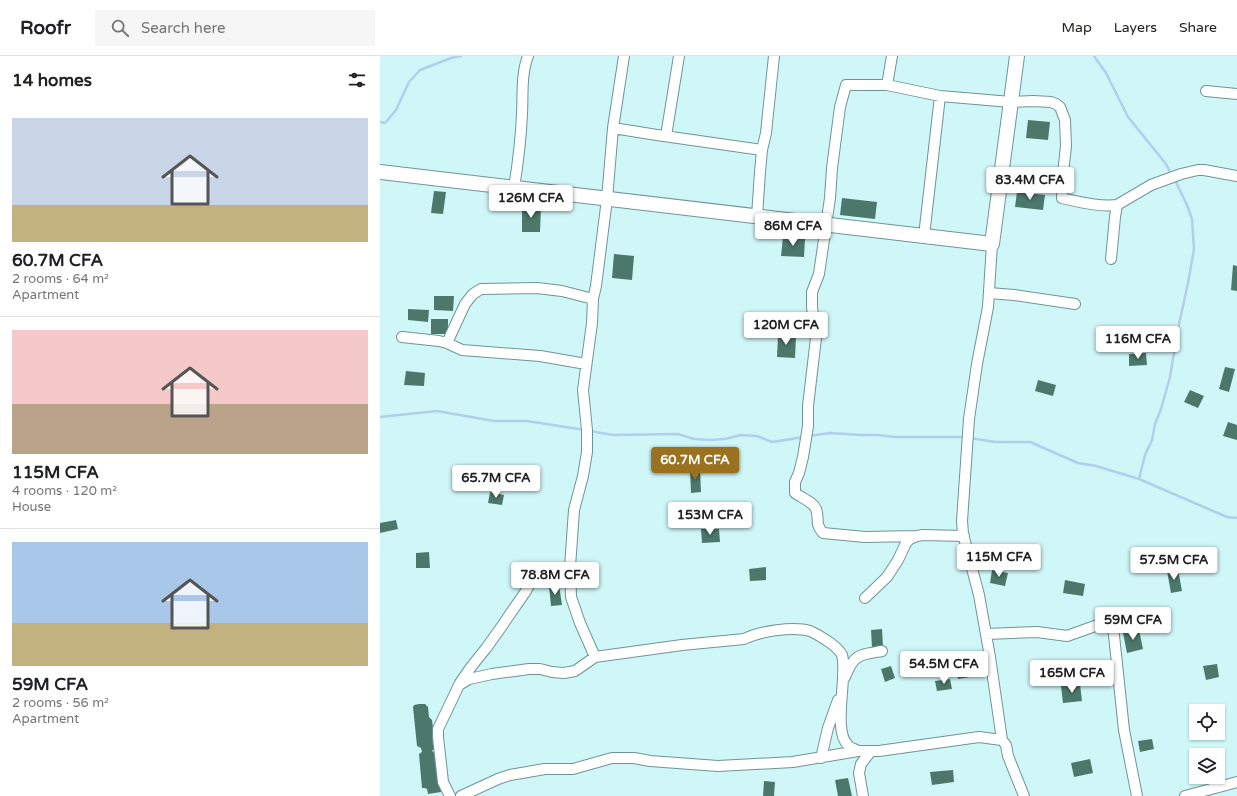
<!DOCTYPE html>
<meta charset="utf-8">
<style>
:root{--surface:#fff;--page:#f6f6f6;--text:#202124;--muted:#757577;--line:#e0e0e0;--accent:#9a711e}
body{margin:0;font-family:"Varela Round",sans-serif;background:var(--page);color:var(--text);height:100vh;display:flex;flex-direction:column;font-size:15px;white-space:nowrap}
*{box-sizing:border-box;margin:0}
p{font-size:13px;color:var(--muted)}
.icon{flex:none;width:22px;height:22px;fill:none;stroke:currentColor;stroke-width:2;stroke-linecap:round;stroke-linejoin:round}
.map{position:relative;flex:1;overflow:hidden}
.panel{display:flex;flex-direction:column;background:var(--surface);width:380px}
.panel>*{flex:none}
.buttons{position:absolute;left:809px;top:648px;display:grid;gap:8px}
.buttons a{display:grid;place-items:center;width:36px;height:36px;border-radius:0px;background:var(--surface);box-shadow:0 1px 3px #0004;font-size:20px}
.price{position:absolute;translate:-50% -34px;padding:0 9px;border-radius:4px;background:#fff;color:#222;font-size:13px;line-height:26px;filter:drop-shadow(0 1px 2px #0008)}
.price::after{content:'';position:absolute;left:50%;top:24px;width:12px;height:9px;margin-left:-6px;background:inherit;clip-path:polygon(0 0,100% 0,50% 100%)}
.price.active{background:var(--accent);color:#fff}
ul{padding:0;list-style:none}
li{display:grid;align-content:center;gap:8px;height:212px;padding:0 12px}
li+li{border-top:1px solid var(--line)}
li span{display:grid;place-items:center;height:124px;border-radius:0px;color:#555}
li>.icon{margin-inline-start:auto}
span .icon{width:72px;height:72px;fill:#fffc;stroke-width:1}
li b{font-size:17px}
h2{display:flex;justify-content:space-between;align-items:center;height:48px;padding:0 12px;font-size:17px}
header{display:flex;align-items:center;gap:24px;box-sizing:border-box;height:56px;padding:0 20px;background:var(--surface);border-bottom:1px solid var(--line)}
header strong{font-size:19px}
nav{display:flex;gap:22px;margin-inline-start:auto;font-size:14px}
.search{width:280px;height:36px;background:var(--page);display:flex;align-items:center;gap:10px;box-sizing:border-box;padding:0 14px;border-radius:0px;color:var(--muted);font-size:15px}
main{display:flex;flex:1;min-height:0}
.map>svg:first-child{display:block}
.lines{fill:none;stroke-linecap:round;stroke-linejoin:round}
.stream{stroke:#b0cfec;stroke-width:2.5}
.building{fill:#4c786c}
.street-casing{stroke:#709495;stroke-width:12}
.secondary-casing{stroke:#709495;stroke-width:16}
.street{stroke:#fff;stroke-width:10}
.secondary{stroke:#fff;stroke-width:14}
</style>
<header>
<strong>Roofr</strong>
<div class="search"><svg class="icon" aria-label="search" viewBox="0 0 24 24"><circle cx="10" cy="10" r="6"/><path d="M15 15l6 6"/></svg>Search here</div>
<nav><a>Map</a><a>Layers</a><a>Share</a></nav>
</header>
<main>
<section class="panel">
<h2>14 homes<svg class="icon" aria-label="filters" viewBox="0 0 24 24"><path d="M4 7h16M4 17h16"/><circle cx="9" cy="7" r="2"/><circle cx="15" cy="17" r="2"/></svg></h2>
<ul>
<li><span style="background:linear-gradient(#c9d6e8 70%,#c2b280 0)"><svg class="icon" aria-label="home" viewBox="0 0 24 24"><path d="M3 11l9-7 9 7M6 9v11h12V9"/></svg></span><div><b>60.7M CFA</b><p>2 rooms · 64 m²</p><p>Apartment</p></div></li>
<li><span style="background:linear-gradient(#f6c9c9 60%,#b9a48a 0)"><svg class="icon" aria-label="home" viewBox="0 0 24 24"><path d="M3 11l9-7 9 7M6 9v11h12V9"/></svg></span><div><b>115M CFA</b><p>4 rooms · 120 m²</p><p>House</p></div></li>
<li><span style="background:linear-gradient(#a9c7e8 65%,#c2b280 0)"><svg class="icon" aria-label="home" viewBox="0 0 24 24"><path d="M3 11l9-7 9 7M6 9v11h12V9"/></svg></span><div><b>59M CFA</b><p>2 rooms · 56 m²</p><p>Apartment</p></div></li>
</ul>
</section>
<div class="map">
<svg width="857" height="740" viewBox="0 0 857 740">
<rect width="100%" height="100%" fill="#d0f7f8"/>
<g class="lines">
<!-- stream -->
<path class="stream" d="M714,0L726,17L748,61L786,108L791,118
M0,66L5,67L16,54L29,26L40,14L71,2L81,0
M0,361L57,355L114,365H147L205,374
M210,375L233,379L298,378L314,383L330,384L345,383L361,379L377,380L392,386L424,381
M429,380L450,377L481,379H498L514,381H585
M590,382L615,386H650L698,407L716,410L759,423L847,461L857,462
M759,423L765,399L772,384L775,368L781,353L790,321L798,273L808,227L814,193L812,163L807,149L794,122"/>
</g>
<!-- building -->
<path class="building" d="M648,64L670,66L668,84L646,82Z
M640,121L671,125L669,137L638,133Z
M54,135L66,136L63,158L51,157Z
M637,136L665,139L663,154L635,151Z
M462,142L497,146L495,163L460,159Z
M142,151H161L160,176H142Z
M403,181L425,183L424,201L401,200Z
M234,198L254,200L252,224L232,222Z
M853,209L857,210V235L851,234Z
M54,240H74L73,255L54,254Z
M28,253L49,254L48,266L28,264Z
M51,263H68V278H51Z
M398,279L416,280L415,302L397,301Z
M766,297L767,309L749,310V298Z
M845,311L855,313L849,336L839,333Z
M26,315L45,317L44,330L24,329Z
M658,324L676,329L673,340L655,335Z
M810,334L824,340L818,352L804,346Z
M848,366L857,369V384L843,380Z
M310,413H320L321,436L311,437Z
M110,436L124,439L122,449L108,447Z
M16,464L18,473L0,477V467Z
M321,473H339L340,486L322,487Z
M49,496L50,512H36V497Z
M386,511V524L370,525L369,513Z
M798,513L802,535L791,537L787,515Z
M612,514L628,517L625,530L610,527Z
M685,524L705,528L703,540L683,537Z
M179,529L182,549L171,550L169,530Z
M502,573L503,591L492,592L491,574Z
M759,574L763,593L747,597L743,577Z
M587,598L590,621L578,623L575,600Z
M837,608L839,621L826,624L823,610Z
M511,610L515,622L505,626L501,613Z
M570,623L572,633L557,635L555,625Z
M700,628L702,645L683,647L681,630Z
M39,648H45L48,651L49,661L52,664L56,694H52L53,696L56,698L61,736L48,738L47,733L45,732H42L39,698L42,696L41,692L37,690L33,651L34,649Z
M843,662L845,675L838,676V663Z
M772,683L774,693L760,696L758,685Z
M710,703L713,717L694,721L691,707Z
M573,714L574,726L552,729L550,716Z
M468,722L472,740H458L455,724Z
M384,725L395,726L394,740H383Z"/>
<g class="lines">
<!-- street casing -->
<g class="street-casing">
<path id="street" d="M512,0L507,29L560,40L631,46L653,45L671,46L676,48L680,51L685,64L686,90L683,117L682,142C700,146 719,151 737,149
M507,29H466L460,51L452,112L450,142L439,218L432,236V251L436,282L428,350V370L423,401L419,417L415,426V437C422,442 433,446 436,453C440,463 434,467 443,477L485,481L537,480
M826,35L857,38
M233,72L277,79L382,94L380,116L377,160
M286,80L299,0
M382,94L386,77L394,0
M134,132C138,107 141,83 142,58C143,39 141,18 148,0
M544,180L560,40
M612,188L608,251L597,308L589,363L582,465L583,478L599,539L610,601L622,684
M731,203L735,161L737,149L771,129L801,118L818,114H824L857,120
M609,237L634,239L695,248
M22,281L59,285L67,287L82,294L160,300L206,308
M67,287L85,248L93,238L101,233L157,232L182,235L213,243
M485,542L507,521L518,504L526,487L530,483L537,480L543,479L584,480
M606,578L657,576L687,580L715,570L730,567L733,570L744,674L757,740
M215,601L200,567L191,541L190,511L194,454L203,420L207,396V374L203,334L212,267L213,243L216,230L227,143L233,72L244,0
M465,621C474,598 479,599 502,595
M80,627L91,611L107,591L122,570L128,561L146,535L158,512
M441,702L448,672L458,644
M70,740L63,726L58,681V673L79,629L89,623L112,618L149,613H160L172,616L184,617L195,615L215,601L302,589L364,583C380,575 414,570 430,575C437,578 443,582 449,586C453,589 460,594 462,599C468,619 452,675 468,689C470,692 475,693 478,695
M81,740L118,723L130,719L165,713H193L232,702H254L270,705L338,710L413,706L478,695H499L599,681L622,684L626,689L628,700L644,740
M483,740L479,717L481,708L491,695
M805,740L857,726"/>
</g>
<!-- secondary casing -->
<g class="secondary-casing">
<path id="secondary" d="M0,116L612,188L637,0"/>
</g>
<!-- street -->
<use href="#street" class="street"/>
<!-- secondary -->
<use href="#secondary" class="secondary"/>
</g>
</svg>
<div class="buttons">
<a><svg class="icon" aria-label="locate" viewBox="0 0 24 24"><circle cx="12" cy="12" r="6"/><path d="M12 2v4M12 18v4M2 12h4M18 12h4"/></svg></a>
<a><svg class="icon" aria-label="layers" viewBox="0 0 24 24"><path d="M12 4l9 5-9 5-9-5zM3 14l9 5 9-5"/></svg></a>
</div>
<b class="price" style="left:650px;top:145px">83.4M CFA</b>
<b class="price" style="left:151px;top:163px">126M CFA</b>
<b class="price" style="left:413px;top:191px">86M CFA</b>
<b class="price" style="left:406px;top:290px">120M CFA</b>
<b class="price" style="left:758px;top:304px">116M CFA</b>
<b class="price active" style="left:315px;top:425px">60.7M CFA</b>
<b class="price" style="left:116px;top:443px">65.7M CFA</b>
<b class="price" style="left:330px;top:480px">153M CFA</b>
<b class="price" style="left:619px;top:522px">115M CFA</b>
<b class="price" style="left:794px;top:525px">57.5M CFA</b>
<b class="price" style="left:175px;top:540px">78.8M CFA</b>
<b class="price" style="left:753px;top:585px">59M CFA</b>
<b class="price" style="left:564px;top:629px">54.5M CFA</b>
<b class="price" style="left:692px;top:638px">165M CFA</b>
</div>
</main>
